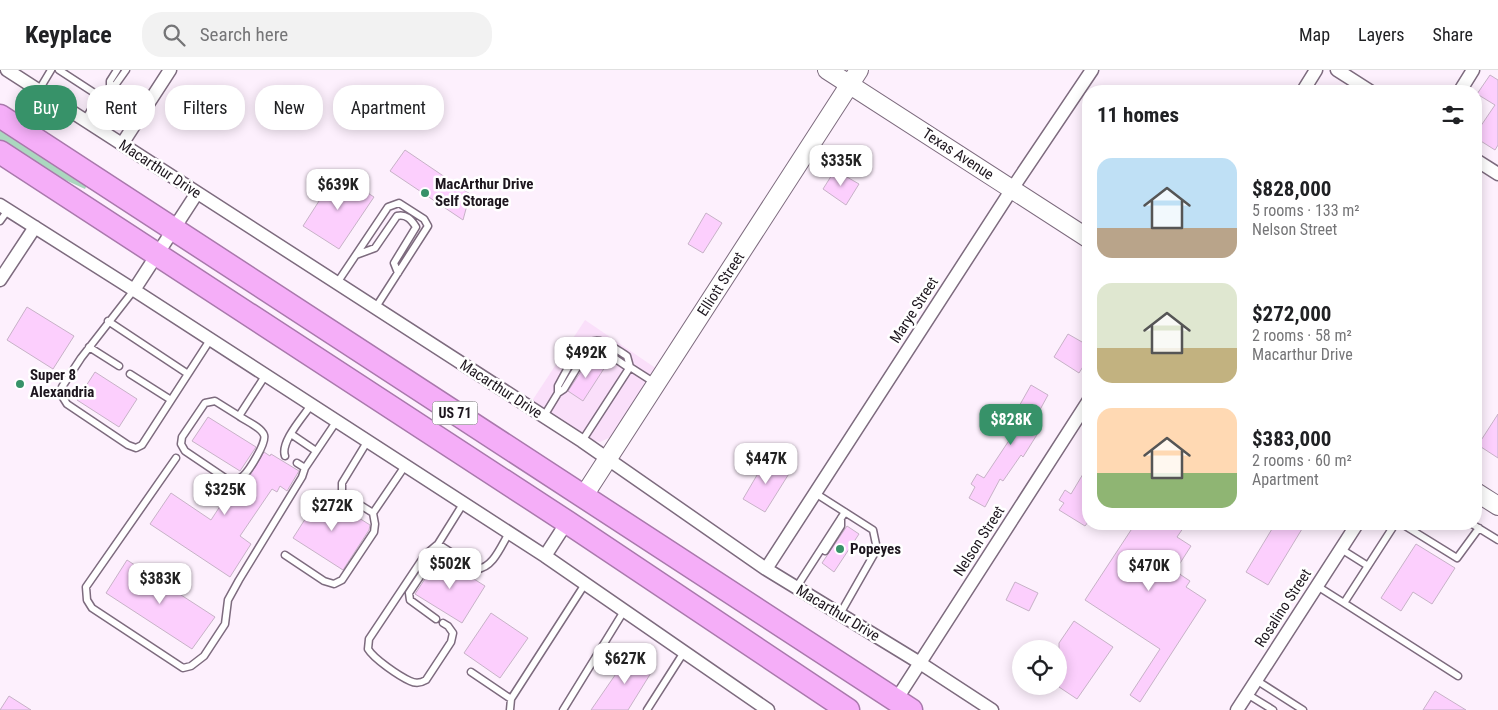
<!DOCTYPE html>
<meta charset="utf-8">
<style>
:root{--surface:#fff;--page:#f2f2f2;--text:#202124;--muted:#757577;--line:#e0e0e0;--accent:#379269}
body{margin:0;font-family:"Roboto Condensed",sans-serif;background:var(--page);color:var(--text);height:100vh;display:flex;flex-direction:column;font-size:19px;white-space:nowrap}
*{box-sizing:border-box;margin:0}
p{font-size:16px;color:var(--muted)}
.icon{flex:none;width:28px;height:28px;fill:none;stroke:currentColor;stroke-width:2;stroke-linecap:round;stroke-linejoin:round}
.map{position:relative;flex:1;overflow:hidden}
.sheet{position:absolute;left:1082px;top:15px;width:400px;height:445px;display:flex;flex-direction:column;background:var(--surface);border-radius:20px;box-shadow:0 2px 12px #0003}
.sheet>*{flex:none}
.top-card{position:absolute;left:15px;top:15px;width:475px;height:45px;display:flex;gap:10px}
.buttons{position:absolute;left:1012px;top:570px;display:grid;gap:10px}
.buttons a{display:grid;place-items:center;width:55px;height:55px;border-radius:50%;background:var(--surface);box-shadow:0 2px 12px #0003;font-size:25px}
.price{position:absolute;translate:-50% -42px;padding:0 11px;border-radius:10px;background:#fff;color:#222;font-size:16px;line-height:32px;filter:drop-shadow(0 1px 2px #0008)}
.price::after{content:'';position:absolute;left:50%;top:30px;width:15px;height:11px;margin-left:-8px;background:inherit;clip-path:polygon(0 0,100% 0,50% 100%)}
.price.on{background:var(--accent);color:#fff}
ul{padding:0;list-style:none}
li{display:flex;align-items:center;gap:15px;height:125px;padding:0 15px}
li span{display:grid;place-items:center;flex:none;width:140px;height:100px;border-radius:15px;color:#555}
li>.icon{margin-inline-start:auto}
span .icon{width:60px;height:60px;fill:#fffc;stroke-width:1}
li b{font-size:21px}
h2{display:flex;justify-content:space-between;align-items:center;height:60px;padding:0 15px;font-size:21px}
.pill{padding:0 18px;border-radius:20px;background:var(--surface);box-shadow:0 2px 12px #0003;font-size:18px;line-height:45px}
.pill.on{background:var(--accent);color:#fff}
header{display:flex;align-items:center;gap:30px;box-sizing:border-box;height:70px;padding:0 25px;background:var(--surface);border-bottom:1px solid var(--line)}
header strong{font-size:24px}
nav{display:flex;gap:28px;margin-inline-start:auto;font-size:18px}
.search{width:350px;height:45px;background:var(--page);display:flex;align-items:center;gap:12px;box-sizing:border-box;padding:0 18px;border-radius:20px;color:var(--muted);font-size:19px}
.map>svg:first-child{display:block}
.built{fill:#fadffa}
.green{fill:#abd7bf}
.building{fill:#fccffd;stroke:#c7b2c7}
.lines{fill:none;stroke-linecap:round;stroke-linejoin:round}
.lane-casing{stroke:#7d6b7e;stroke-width:9}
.street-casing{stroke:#7d6b7e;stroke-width:15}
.secondary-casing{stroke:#7d6b7e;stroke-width:20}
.highway-casing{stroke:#a979ac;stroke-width:25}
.lane{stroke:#fff;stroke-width:6}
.street{stroke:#fff;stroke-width:12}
.secondary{stroke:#fff;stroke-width:18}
.highway{stroke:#f5aef8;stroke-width:22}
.poi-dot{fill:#379269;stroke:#fff;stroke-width:2}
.labels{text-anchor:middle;stroke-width:5;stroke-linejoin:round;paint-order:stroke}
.shield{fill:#fff;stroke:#615c62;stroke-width:1}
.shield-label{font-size:14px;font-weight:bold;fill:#1d161e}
.street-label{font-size:15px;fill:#1d161e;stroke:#fff}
.poi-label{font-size:15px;font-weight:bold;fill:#1d161e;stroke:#fff;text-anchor:start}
</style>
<header>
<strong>Keyplace</strong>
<div class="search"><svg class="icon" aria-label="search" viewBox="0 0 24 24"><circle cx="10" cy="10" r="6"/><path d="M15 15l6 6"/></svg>Search here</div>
<nav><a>Map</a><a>Layers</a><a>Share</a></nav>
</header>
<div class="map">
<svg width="1498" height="640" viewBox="0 0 1498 640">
<rect width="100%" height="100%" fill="#fdf0fd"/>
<!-- built -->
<path class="built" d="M585,250L657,299L613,366L600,372L591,370L532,331Z"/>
<!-- green -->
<path class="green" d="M0,58L87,115L85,119L50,103L0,72Z"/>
<!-- building -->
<path class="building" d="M1490,5L1498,10V75L1495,80L1476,68V63L1495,35L1477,24Z
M405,80L470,124L463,150L390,101Z
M835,100L859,114L846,135L823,119Z
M337,103L374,127L339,179L303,156Z
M706,143L722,153L703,183L688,174Z
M27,237L74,266L53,299L7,270Z
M1068,264L1089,276V287L1079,303L1054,287Z
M590,288L605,297L583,331L568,321Z
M95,302L137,329L119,357L77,330Z
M1031,315L1048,325L1030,358L1038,363L1023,387L1021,385L1003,411L1000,409L985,437L969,428L975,417L971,414L977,404L984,408L1012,366L1003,360L1012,346L1013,347Z
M1498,344V388L1478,375Z
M208,347L256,377L240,401L192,371Z
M264,382L270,386L271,384L299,401L287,421L280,416L277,422L272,419L240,466L251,474L230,507L150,454L171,423L211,450L234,415L242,413L249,407Z
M767,388L790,402L765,442L743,429Z
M1089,394V451L1085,456L1059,440L1064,433L1059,430L1065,420L1071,424Z
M318,429H329L370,455L369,460L343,500L293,468Z
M1135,454H1186L1177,467L1191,476L1175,501L1190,511L1186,517L1206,530L1140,632L1130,625L1160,579L1085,530Z
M1275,454H1305L1268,515L1246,502Z
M847,456L859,464L834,502L822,493Z
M1416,474L1455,498L1432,534L1413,522L1401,541L1381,528Z
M127,490L215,547L192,579L106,523Z
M444,490L485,516L462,553L415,524L436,492Z
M1015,512L1038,523L1029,541L1006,530Z
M491,543L528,568L500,608L464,583Z
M1074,551L1113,577L1077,629L1059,617V573Z
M631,582L654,598L628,640H591Z
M1435,621L1466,640H1423Z
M9,626L31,640H0Z"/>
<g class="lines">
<!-- lane casing -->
<g class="lane-casing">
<path id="lane" d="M59,0L99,26
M110,19V11L117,0
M39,20L51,0
M85,50L99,26L116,14L126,0
M0,151L8,140
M356,185L375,178L397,146C406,144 411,149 416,157L394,193L398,203
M337,213L388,137L399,133L424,149L428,156L376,237
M134,220L81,288L62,317V326L67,334L128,375L136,378L142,375L210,270
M108,251L188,304
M89,277L119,296
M130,304L171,330
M558,323L564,319L586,283L590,279H601L629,298
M239,346L215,331L205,333L182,367L181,374L185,381L228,410C234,410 238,410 243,406C249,401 267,372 264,365C261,357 246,351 239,346L265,306
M544,346L558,323V316C567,301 581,264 603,272C611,275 619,281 627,286L630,297
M291,364L316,381
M582,371L630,297L655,313
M367,372L342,413V421L346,426L373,443L405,396
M285,386C280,372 303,347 311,335
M176,388L86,517L87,530L92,538L183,598L191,596L204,586L225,554L228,530L239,510L302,407L305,398
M297,393L305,398L336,352
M815,423L873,460L877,479L840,544
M1402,454L1457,488L1479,458
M1472,454L1498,470
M1341,479L1368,496
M825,481L841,456V448
M285,485L324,511L334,514L342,510L374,462L375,454L373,443
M1317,516L1344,533L1395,454
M796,518L845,442
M1344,533L1458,606
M436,549L410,530L409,523L431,490L438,474L477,499C493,498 501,476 509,463
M443,553L448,556L453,563L451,572L426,610C421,613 416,614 410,611C399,606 374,589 368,579L369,569L425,485L438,474L463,434
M471,602L511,629
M1256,610L1303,640
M1247,624L1273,640
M510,640L511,629L585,514
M563,640L624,541
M647,640L684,582"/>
</g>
<!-- street casing -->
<g class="street-casing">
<path id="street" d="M7,0L582,371L766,499L920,593L992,640
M1337,0L1370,21
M1303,21L1316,0
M1460,21L1473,0
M122,74L170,0
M1476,90L1498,104
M0,135L134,220L545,486L768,640
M0,210L35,157
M134,220L197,123
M545,486L567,452
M766,499L1012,119L1092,0
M896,630L1089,330
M1237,640L1357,454"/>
</g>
<!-- secondary casing -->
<g class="secondary-casing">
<path id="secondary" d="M827,0L1089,169
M1476,422L1498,436
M583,427L859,0"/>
</g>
<!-- highway casing -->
<g class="highway-casing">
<path id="highway" d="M0,46L911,640
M0,82L567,452L848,640"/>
</g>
<!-- lane -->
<use href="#lane" class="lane"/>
<!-- street -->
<use href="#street" class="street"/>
<!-- secondary -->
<use href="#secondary" class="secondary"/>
<!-- highway -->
<use href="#highway" class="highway"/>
</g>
<!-- markers -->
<g class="poi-dot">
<circle cx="425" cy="123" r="5"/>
<circle cx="20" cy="314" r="5"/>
<circle cx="840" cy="479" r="5"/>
</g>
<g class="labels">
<!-- shield labels -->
<rect class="shield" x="432.5" y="331.5" width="45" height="23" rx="4"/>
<g class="shield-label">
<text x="455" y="348">US 71</text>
</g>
<!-- street labels -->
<g class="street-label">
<text transform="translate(958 84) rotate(33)" y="5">Texas Avenue</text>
<text transform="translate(160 99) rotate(33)" y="5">Macarthur Drive</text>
<text transform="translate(721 214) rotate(-57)" y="5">Elliott Street</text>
<text transform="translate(914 240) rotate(-57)" y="5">Marye Street</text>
<text transform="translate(501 319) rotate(33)" y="5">Macarthur Drive</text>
<text transform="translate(979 471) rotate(-57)" y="5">Nelson Street</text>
<text transform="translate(1283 538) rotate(-57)" y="5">Rosalino Street</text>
<text transform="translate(838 543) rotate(31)" y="5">Macarthur Drive</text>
</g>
<!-- poi labels -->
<g class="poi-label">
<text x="435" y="119">MacArthur Drive<tspan x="435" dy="17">Self Storage</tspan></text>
<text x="30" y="310">Super 8<tspan x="30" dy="17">Alexandria</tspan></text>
<text x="850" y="484">Popeyes</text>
</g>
</g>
</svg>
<div class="buttons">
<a><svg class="icon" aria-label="locate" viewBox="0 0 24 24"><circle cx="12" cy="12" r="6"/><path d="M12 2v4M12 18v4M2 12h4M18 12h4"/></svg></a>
</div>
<b class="price" style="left:841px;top:117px">$335K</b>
<b class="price" style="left:338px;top:141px">$639K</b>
<b class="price" style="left:586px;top:309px">$492K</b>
<b class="price on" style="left:1011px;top:376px">$828K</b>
<b class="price" style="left:766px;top:415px">$447K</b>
<b class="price" style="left:225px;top:446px">$325K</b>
<b class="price" style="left:332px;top:462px">$272K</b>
<b class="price" style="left:450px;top:520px">$502K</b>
<b class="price" style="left:1149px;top:522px">$470K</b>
<b class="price" style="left:160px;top:535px">$383K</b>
<b class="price" style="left:625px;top:615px">$627K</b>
<div class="top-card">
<a class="pill on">Buy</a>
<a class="pill">Rent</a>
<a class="pill">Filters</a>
<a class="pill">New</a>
<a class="pill">Apartment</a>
</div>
<section class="sheet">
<h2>11 homes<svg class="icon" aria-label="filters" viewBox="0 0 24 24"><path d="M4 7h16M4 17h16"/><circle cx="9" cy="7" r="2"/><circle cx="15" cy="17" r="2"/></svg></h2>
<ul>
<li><span style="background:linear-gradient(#bfe0f5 70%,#b9a48a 0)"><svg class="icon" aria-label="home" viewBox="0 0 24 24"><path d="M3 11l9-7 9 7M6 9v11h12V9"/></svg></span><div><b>$828,000</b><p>5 rooms · 133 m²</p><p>Nelson Street</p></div></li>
<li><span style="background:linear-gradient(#dfe7d0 65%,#c2b280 0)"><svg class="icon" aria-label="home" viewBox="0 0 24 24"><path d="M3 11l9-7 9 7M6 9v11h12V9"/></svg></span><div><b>$272,000</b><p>2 rooms · 58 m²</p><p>Macarthur Drive</p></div></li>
<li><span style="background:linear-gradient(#ffd9b3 65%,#8fb573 0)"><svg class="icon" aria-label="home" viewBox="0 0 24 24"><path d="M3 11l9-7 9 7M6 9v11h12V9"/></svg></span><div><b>$383,000</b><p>2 rooms · 60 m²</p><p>Apartment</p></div></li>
</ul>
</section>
</div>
